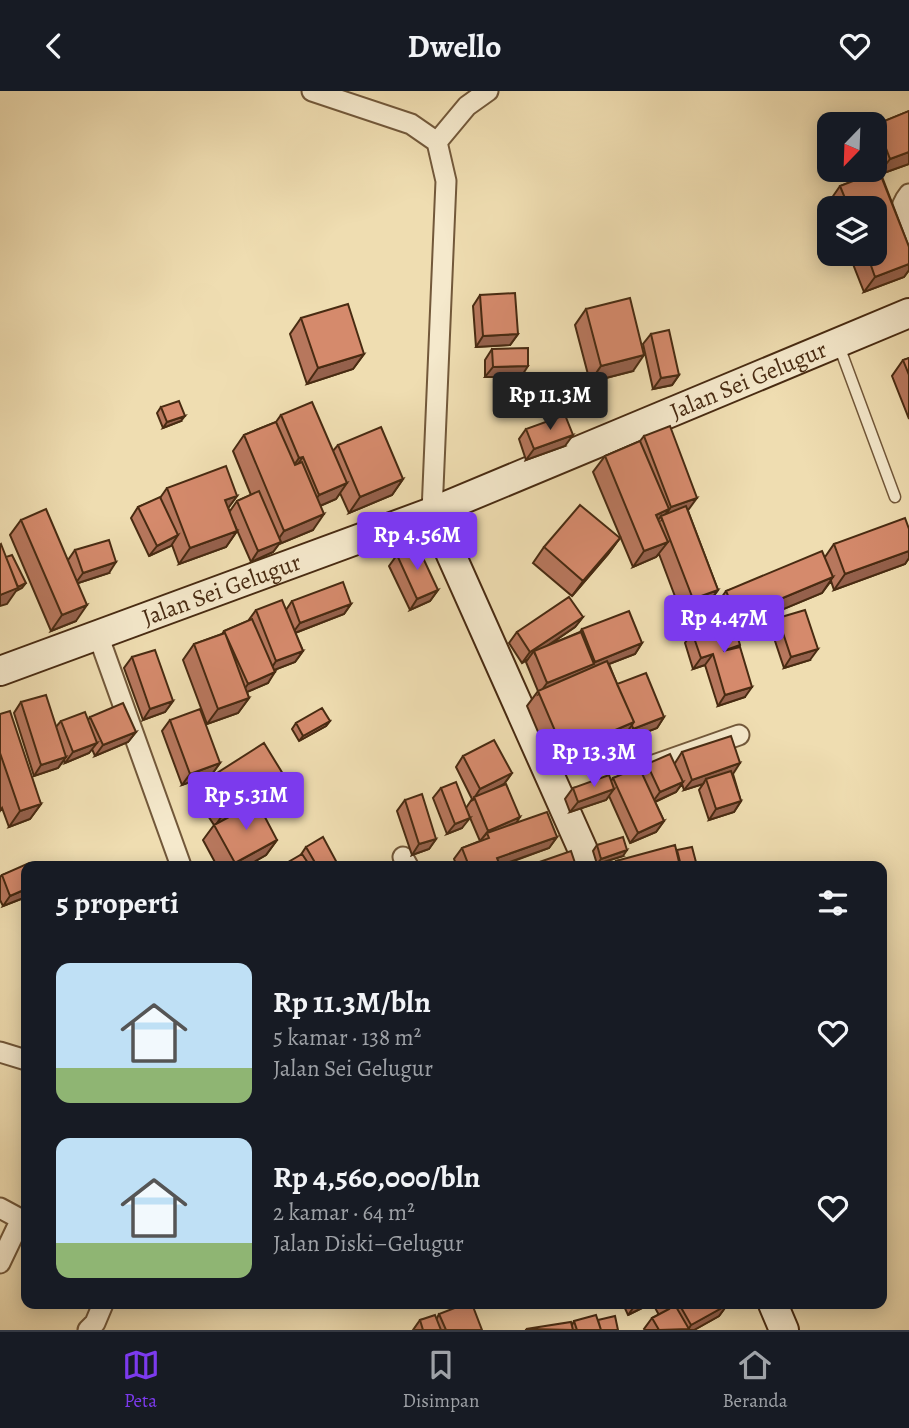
<!DOCTYPE html>
<html lang="id">
<meta charset="utf-8">
<style>
:root{--surface:#171b24;--page:#242831;--text:#f1f3f6;--muted:#9ea1a6;--line:#363941;--accent:#7c3aed}
body{margin:0;font-family:Alegreya,serif;background:var(--page);color:var(--text);height:100vh;display:flex;flex-direction:column;font-size:26px;white-space:nowrap}
*{box-sizing:border-box;margin:0}
p{font-size:23px;color:var(--muted)}
.icon{flex:none;width:38px;height:38px;fill:none;stroke:currentColor;stroke-width:2;stroke-linecap:round;stroke-linejoin:round}
.map{position:relative;flex:1;overflow:hidden}
.panel{position:absolute;left:21px;top:770px;width:866px;height:448px;display:flex;flex-direction:column;background:var(--surface);border-radius:14px;box-shadow:0 4px 18px #0003}
.panel>*{flex:none}
.needle{width:46px;rotate:203deg}
.controls{position:absolute;left:817px;top:21px;display:grid;gap:14px}
.controls a{display:grid;place-items:center;width:70px;height:70px;border-radius:14px;background:var(--surface);box-shadow:0 4px 18px #0003;font-size:35px}
.price{position:absolute;translate:-50% -60px;padding:0 16px;border-radius:7px;background:var(--accent);color:#fff;font-size:23px;line-height:46px;filter:drop-shadow(0 2px 4px #0008)}
.price::after{content:'';position:absolute;left:50%;top:42px;width:21px;height:16px;margin-left:-10px;background:inherit;clip-path:polygon(0 0,100% 0,50% 100%)}
.price.selected{background:#222;color:#fff}
ul{padding:0;list-style:none}
li{display:flex;align-items:center;gap:21px;height:175px;padding:0 35px}
li span{display:grid;place-items:center;flex:none;width:196px;height:140px;border-radius:14px;color:#555}
li>.icon{margin-inline-start:auto}
span .icon{width:84px;height:84px;fill:#fffc;stroke-width:1}
li b{font-size:30px}
h2{display:flex;justify-content:space-between;align-items:center;height:84px;padding:0 35px;font-size:30px}
header{display:flex;justify-content:space-between;align-items:center;height:91px;padding:0 35px;background:var(--surface);font-size:32px;font-weight:700}
.dock{display:flex;justify-content:space-around;align-items:center;height:98px;border-top:2px solid var(--line);background:var(--surface);font-size:19px;color:var(--muted)}
.dock a{display:grid;justify-items:center;gap:4px}
.dock .selected{color:var(--accent)}
.map>svg:first-child{display:block}
.lines{fill:none;stroke-linecap:round;stroke-linejoin:round}
.lane-casing{stroke:#72583a;stroke-width:13}
.street-casing{stroke:#72583a;stroke-width:23}
.secondary-casing{stroke:#482b12;stroke-width:32}
.lane{stroke:#f5e9cc;stroke-width:10}
.street{stroke:#f5e9cc;stroke-width:19}
.secondary{stroke:#f5e9cc;stroke-width:28}
.wall{fill:#b7775d;stroke:#482b12;stroke-width:2}
.shaded-wall{fill:#95614c;stroke:#482b12;stroke-width:2}
.building{fill:#d58a6c;stroke:#482b12;stroke-width:2}
.labels{text-anchor:middle;stroke-width:6;stroke-linejoin:round;paint-order:stroke}
.street-label{font-size:24px;fill:#482b12;stroke:#f5e9cc}
</style>
<header><svg class="icon" aria-label="back" viewBox="0 0 24 24"><path d="M15 5l-7 7 7 7"/></svg>Dwello<svg class="icon" aria-label="heart" viewBox="0 0 24 24"><path d="M12 20l-8-8c-3-5 5-10 8-4 3-6 11-1 8 4z"/></svg></header>
<div class="map">
<svg width="909" height="1239" viewBox="0 0 909 1239">
<rect width="100%" height="100%" fill="#efddb1"/>
<filter id="stains"><feTurbulence type="fractalNoise" baseFrequency=".00286" numOctaves="4"/><feColorMatrix values="0 0 0 0 .2 0 0 0 0 .09 0 0 0 0 .02 0 0 0 .5 -.17"/></filter>
<radialGradient id="worn" r=".72"><stop offset=".6" stop-color="#630" stop-opacity="0"/><stop offset="1" stop-color="#630" stop-opacity=".3"/></radialGradient>
<g class="lines">
<!-- lane casing -->
<g class="lane-casing">
<path id="lane" d="M839,255L895,406"/>
</g>
<!-- street casing -->
<g class="street-casing">
<path id="street" d="M312,0L411,33L437,51L446,90L432,421
M437,51L467,15L488,0
M909,103C895,120 902,133 909,152
M98,544L181,775
M648,676L739,644
M403,766L408,775
M0,961L26,969
M0,1117L26,1131
M0,1172L21,1128
M88,1239L95,1232L103,1213"/>
</g>
<!-- secondary casing -->
<g class="secondary-casing">
<g id="secondary">
<path d="M432,421L590,775"/>
<path id="s1" d="M0,580L432,421L909,222"/>
<path d="M773,1213L784,1239"/>
</g>
</g>
<!-- lane -->
<use href="#lane" class="lane"/>
<!-- street -->
<use href="#street" class="street"/>
<!-- secondary -->
<use href="#secondary" class="secondary"/>
</g>
<!-- wall -->
<path class="wall" d="M909,20V73L881,83L909,156V179L904,186L864,201L849,163H875V117H832L829,111L840,95L877,81L875,75V36L877,33Z
M480,204L518,243L510,254L476,256L473,215Z
M586,218L633,280L590,291L575,234Z
M301,227L364,263L353,278L307,293L290,243Z
M651,243L679,284L672,294L653,298L643,253Z
M492,258L521,286H485V269Z
M909,267V328L892,285L903,269Z
M161,316L181,330L163,337L157,322Z
M281,324L333,360L338,354L403,388L392,404L349,422L340,402L336,408L320,415L313,439L279,453L273,461L251,471L233,430L237,440L226,456L179,473L172,454L149,465L131,427L138,416L160,407L167,397L237,405L228,417L230,420L237,410L251,404L233,360L244,344L276,331Z
M526,338L565,355L526,369L519,348Z
M644,345L688,420L718,499L707,514L682,524L659,463L656,466L633,476L593,381L605,365L640,350Z
M21,429L68,469L75,459L109,482L78,492L76,530L51,540L10,444Z
M909,438V467L905,473L834,499L831,490L822,502L735,538L739,556L745,606L718,615L705,574L693,578L685,552L692,541L721,531L715,516L726,500L825,466L834,453Z
M620,447L608,463L572,505L533,472L544,456Z
M397,464L438,499L430,510L410,519L389,475Z
M292,510L351,513L344,523L295,542L303,560L295,571L274,579L268,592L247,601L249,607L238,622L207,633L183,569L194,553L222,543L224,540L248,530L256,519H286Z
M583,526L575,536L549,554L580,541L582,538L642,552L635,563L609,573L617,593L664,626L657,637L626,649L624,645L623,647L553,676L527,615L538,600L526,571L528,568L522,572L509,552L517,541Z
M778,527L810,569L784,577L771,538Z
M132,566L173,610L165,621L143,629L124,577Z
M21,611L56,636L61,630L88,629L90,626L136,641L128,651L95,665L92,658L89,662L65,672L64,669L58,677L34,685L14,622Z
M0,623L41,713L30,728L9,736L2,717L0,720Z
M170,629L220,672L212,683L182,694L162,640Z
M330,630L326,635L299,650L292,638L296,632Z
M682,661L733,683L741,710L734,721L709,729L699,699L703,693L684,699L682,693L676,701L655,711L664,730L656,741L630,752L609,705L606,709L570,721L565,708L573,697L611,690L613,687L641,681L647,673L675,672Z
M463,665L512,682L504,693L516,732L557,746L549,757L500,775H452L456,773L454,768L462,757L480,750L468,722L462,737L447,743L433,707L441,697L466,717L472,708L456,676Z
M283,683L272,699L236,722L277,749L266,764L247,775H217L203,749L214,734L195,705L206,689Z
M405,709L436,748L429,758L412,764L397,720Z
M597,754L623,765L597,773L593,760Z
M306,756L333,775H284L300,765Z
M677,759L697,775H612L616,770L676,761Z
M26,775V806L3,815L0,809V786L2,784Z
M623,1213H650L628,1224Z
M653,1213H726L727,1214L719,1225L694,1239H645L644,1238L652,1227L659,1224Z
M439,1223L482,1239H413L420,1229L437,1227Z
M574,1230H598L618,1239H525L572,1234Z"/>
<!-- shaded-wall -->
<path class="shaded-wall" d="M909,61V73L878,84L890,68Z
M909,173V179L904,186L864,201L875,186Z
M518,243L510,254L476,256L483,245Z
M364,263L353,278L307,293L318,277Z
M644,264L633,280L590,291L601,275Z
M528,275L521,286H485L493,276Z
M679,284L672,294L653,298L661,287Z
M185,325L181,330L163,337L167,331Z
M573,344L565,355L526,369L534,358Z
M303,366L292,381L288,383L299,367Z
M403,388L392,404L349,422L360,406Z
M347,392L336,408L308,420L319,404Z
M237,405L226,420L225,409Z
M697,407L686,422L662,429L671,416Z
M669,418L662,428L661,425L653,436L656,424Z
M324,423L313,439L279,453L273,461L251,471L258,460L275,453L284,440Z
M237,440L226,456L179,473L190,457Z
M178,444L171,455L149,465L157,455Z
M620,447L608,463L572,505L583,490Z
M668,451L656,466L633,476L644,460Z
M909,460V467L905,473L834,499L845,483Z
M116,471L109,482L75,493L83,482Z
M833,486L822,502L726,542L737,526Z
M26,492L22,497L16,500L7,513L0,515V504Z
M438,499L430,510L410,519L417,508Z
M718,499L707,514L682,524L693,508Z
M351,513L344,523L292,543L300,532Z
M87,514L76,530L51,540L62,524Z
M583,526L575,536L535,563L534,560L528,568L522,572L530,561Z
M642,552L635,563L588,581L539,603L547,592L593,573L595,571Z
M818,558L810,569L784,577L791,566Z
M303,560L295,571L269,581L276,570Z
M713,563L705,574L693,578L701,567Z
M275,581L268,592L240,604L248,593Z
M752,596L745,606L718,615L725,604Z
M249,607L238,622L207,633L218,618Z
M173,610L165,621L143,629L150,618Z
M664,626L657,637L626,649L633,638Z
M330,630L326,635L299,650L303,645Z
M634,631L623,647L553,676L564,661Z
M136,641L128,651L95,665L103,654Z
M97,652L89,662L65,672L73,661Z
M66,666L58,677L34,685L41,674Z
M220,672L212,683L182,694L190,683Z
M740,672L733,683L708,691L706,688L703,693L684,699L692,689Z
M512,682L504,693L473,709L480,698Z
M283,683L272,699L215,735L226,719Z
M683,691L676,701L652,712L660,701Z
M614,698L606,709L570,721L578,711Z
M741,710L734,721L709,729L716,718Z
M41,713L30,728L9,736L20,720Z
M520,726L513,737L487,742L480,750L488,740Z
M470,727L462,737L447,743L455,733Z
M664,730L656,741L630,752L638,742Z
M557,746L549,757L498,775L497,767Z
M436,748L429,758L412,764L419,753Z
M277,749L266,764L247,775H233L235,772Z
M627,759L623,765L597,773L601,768Z
M26,798V806L3,815L10,805Z
M636,1213H650L628,1224Z
M727,1214L719,1225L694,1239H688L691,1234Z"/>
<!-- building -->
<path class="building" d="M909,20V61L890,68L877,33Z
M879,80L909,156V173L875,186L867,163H875V117H849L840,95Z
M515,202L518,243L483,245L480,204Z
M630,207L644,264L601,275L586,218Z
M348,213L364,263L318,277L301,227Z
M669,239L679,284L661,287L651,243Z
M528,257V275L493,276L492,258Z
M909,267V284L903,269Z
M179,310L185,325L167,331L161,316Z
M312,311L347,392L319,404L303,366L299,367L281,324Z
M565,324L573,344L534,358L526,338Z
M276,331L295,374L302,371L324,423L284,440L244,344Z
M670,335L697,407L671,416L644,345Z
M381,336L403,388L360,406L338,354Z
M640,350L669,418L656,424L668,451L644,460L605,365Z
M226,375L237,405L225,409L237,440L190,457L167,397Z
M259,400L281,451L258,460L237,410Z
M160,406L178,444L157,455L138,416Z
M580,414L620,447L583,490L544,456Z
M686,415L718,499L693,508L661,425Z
M46,418L87,514L62,524L21,429Z
M905,427L909,438V460L845,483L834,453Z
M109,449L116,471L83,482L75,459Z
M1,453L18,497L0,504V454Z
M417,454L438,499L417,508L397,464Z
M822,460L833,486L737,526L726,500Z
M12,464L26,492L18,496L6,466Z
M343,491L351,513L300,532L292,510Z
M569,506L583,526L530,561L517,541Z
M282,509L303,560L276,570L256,519Z
M805,519L818,558L791,566L778,527Z
M629,520L642,552L595,571L582,538Z
M252,528L275,581L248,593L224,540Z
M732,528L740,554L723,560L740,556L752,596L725,604L713,563L701,567L692,541Z
M581,541L594,573L547,592L534,560Z
M225,542L249,607L218,618L194,553Z
M155,559L173,610L150,618L132,566Z
M607,570L634,631L564,661L538,600Z
M646,582L664,626L633,638L632,634L634,631L617,593Z
M46,604L66,666L41,674L21,611Z
M123,612L136,641L103,654L90,626Z
M322,617L330,630L303,645L296,632Z
M200,618L220,672L190,683L170,629Z
M10,620L41,713L20,720L0,662V623Z
M85,621L97,652L73,661L61,630Z
M731,645L740,672L692,689L682,661Z
M494,649L512,682L480,698L463,665Z
M264,652L283,683L226,719L206,689Z
M670,663L683,691L660,701L647,673Z
M639,676L664,730L638,742L613,687Z
M731,680L741,710L716,718L706,688Z
M609,684L614,698L578,711L573,697Z
M456,691L470,727L455,733L441,697Z
M506,693L520,726L488,740L474,706Z
M422,703L436,748L419,753L405,709Z
M257,711L277,749L235,772L214,734Z
M547,721L557,746L497,767L500,775H469L462,757L489,747L487,742Z
M323,746L336,770L327,775H317L306,756Z
M623,746L627,759L601,768L597,754Z
M675,754L680,775H617L616,770Z
M692,756L697,775H681L677,759Z
M571,760L576,775H528Z
M302,763L310,775H286L285,773Z
M29,772L30,775H26V798L10,805L2,784Z
M465,1213H472L482,1239H446L439,1223Z
M666,1213H677L675,1214L689,1238L659,1239L652,1227L669,1218Z
M679,1213H726L727,1214L691,1234Z
M435,1224L441,1239H423L420,1229Z
M596,1224L601,1239H577L574,1230Z
M615,1225L618,1239H601L598,1229Z
M571,1231L573,1239L526,1238Z"/>
<g class="labels">
<!-- street labels -->
<g class="street-label">
<text dy="8" stroke="none"><textPath href="#s1" startOffset="803">Jalan Sei Gelugur</textPath></text>
<text dy="8" stroke="none"><textPath href="#s1" startOffset="236">Jalan Sei Gelugur</textPath></text>
</g>
</g>
<rect width="100%" height="100%" filter="url(#stains)"/>
<rect width="100%" height="100%" fill="url(#worn)"/>
</svg>
<div class="controls">
<a><svg class="needle" viewBox="-14 -14 28 28"><path d="M0-13l5 13h-10z" fill="#e53935"/><path d="M0 13l5-13h-10z" fill="#9ea1a6"/></svg></a>
<a><svg class="icon" aria-label="layers" viewBox="0 0 24 24"><path d="M12 4l9 5-9 5-9-5zM3 14l9 5 9-5"/></svg></a>
</div>
<b class="price selected" style="left:550px;top:341px">Rp 11.3M</b>
<b class="price" style="left:417px;top:481px">Rp 4.56M</b>
<b class="price" style="left:724px;top:564px">Rp 4.47M</b>
<b class="price" style="left:594px;top:698px">Rp 13.3M</b>
<b class="price" style="left:246px;top:741px">Rp 5.31M</b>
<section class="panel">
<h2>5 properti<svg class="icon" aria-label="filters" viewBox="0 0 24 24"><path d="M4 7h16M4 17h16"/><circle cx="9" cy="7" r="2"/><circle cx="15" cy="17" r="2"/></svg></h2>
<ul>
<li><span style="background:linear-gradient(#bfe0f5 75%,#8fb573 0)"><svg class="icon" aria-label="home" viewBox="0 0 24 24"><path d="M3 11l9-7 9 7M6 9v11h12V9"/></svg></span><div><b>Rp 11.3M/bln</b><p>5 kamar · 138 m²</p><p>Jalan Sei Gelugur</p></div><svg class="icon" aria-label="heart" viewBox="0 0 24 24"><path d="M12 20l-8-8c-3-5 5-10 8-4 3-6 11-1 8 4z"/></svg></li>
<li><span style="background:linear-gradient(#bfe0f5 75%,#8fb573 0)"><svg class="icon" aria-label="home" viewBox="0 0 24 24"><path d="M3 11l9-7 9 7M6 9v11h12V9"/></svg></span><div><b>Rp 4,560,000/bln</b><p>2 kamar · 64 m²</p><p>Jalan Diski–Gelugur</p></div><svg class="icon" aria-label="heart" viewBox="0 0 24 24"><path d="M12 20l-8-8c-3-5 5-10 8-4 3-6 11-1 8 4z"/></svg></li>
</ul>
</section>
</div>
<nav class="dock">
<a class="selected"><svg class="icon" aria-label="map" viewBox="0 0 24 24"><path d="M3 6l6-2 6 2 6-2v14l-6 2-6-2-6 2zM9 4v14M15 6v14"/></svg>Peta</a>
<a><svg class="icon" aria-label="saved" viewBox="0 0 24 24"><path d="M7 4h10v16l-5-4-5 4z"/></svg>Disimpan</a>
<a><svg class="icon" aria-label="home" viewBox="0 0 24 24"><path d="M3 11l9-7 9 7M6 9v11h12V9"/></svg>Beranda</a>
</nav>
